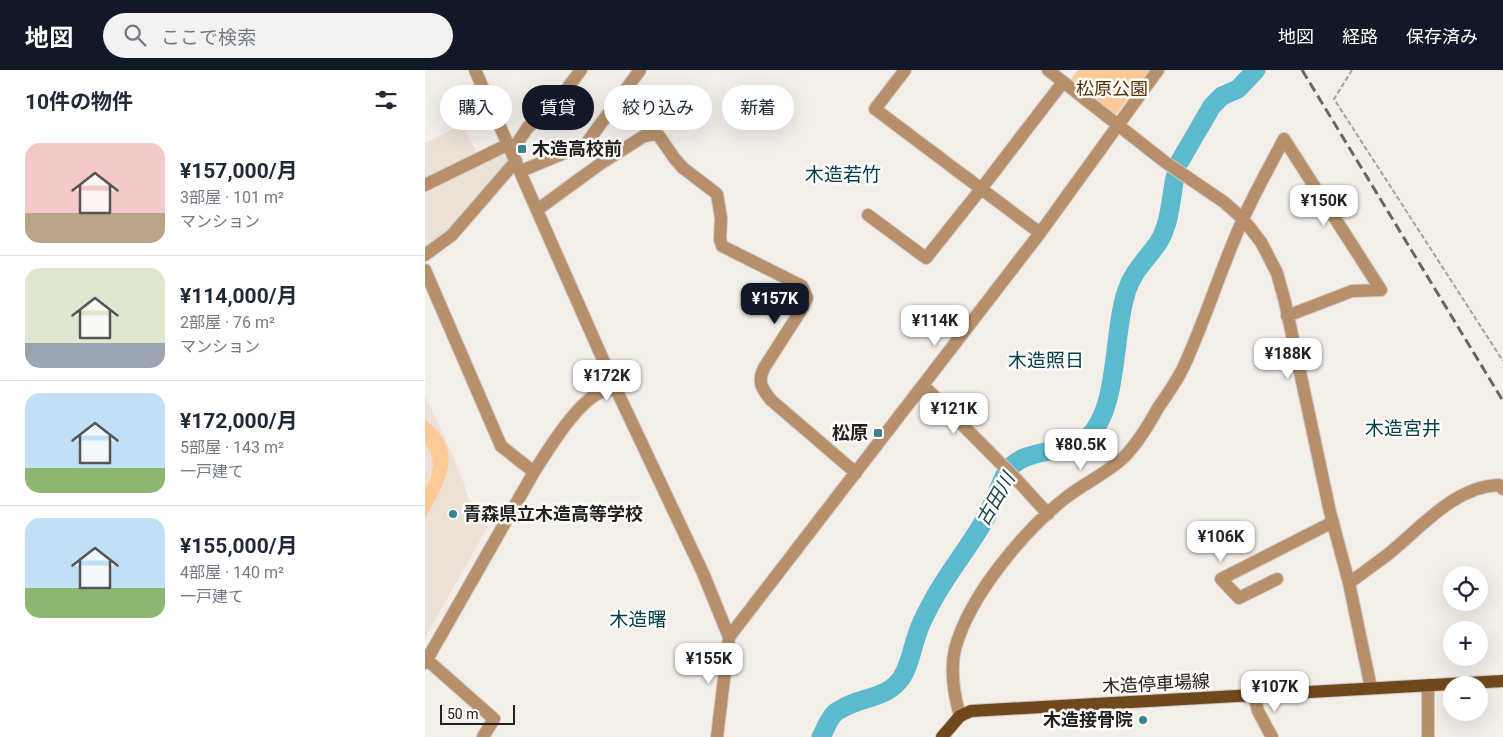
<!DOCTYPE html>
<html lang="ja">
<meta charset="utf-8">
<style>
:root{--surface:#fff;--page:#f2f2f3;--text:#1f2937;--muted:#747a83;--line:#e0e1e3;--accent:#111827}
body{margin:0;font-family:Roboto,"Noto Sans JP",sans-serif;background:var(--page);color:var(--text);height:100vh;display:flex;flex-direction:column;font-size:19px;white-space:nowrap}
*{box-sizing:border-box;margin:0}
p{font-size:16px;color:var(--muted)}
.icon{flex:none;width:28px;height:28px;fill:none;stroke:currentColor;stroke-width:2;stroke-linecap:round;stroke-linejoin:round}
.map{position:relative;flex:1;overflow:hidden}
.sheet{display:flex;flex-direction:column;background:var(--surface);width:425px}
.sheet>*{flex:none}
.guide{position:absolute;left:15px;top:15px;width:475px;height:45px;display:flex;gap:10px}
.tools{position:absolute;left:1018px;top:496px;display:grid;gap:10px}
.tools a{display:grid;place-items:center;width:45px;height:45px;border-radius:50%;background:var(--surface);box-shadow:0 5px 20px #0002;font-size:25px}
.scale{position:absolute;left:15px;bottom:12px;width:75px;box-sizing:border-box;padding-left:5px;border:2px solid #23211f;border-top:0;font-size:14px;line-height:18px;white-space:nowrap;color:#23211f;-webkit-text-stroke:4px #fefcfa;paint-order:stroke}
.price{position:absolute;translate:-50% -42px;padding:0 11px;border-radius:10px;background:#fff;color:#222;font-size:16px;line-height:32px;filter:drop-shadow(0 1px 2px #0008)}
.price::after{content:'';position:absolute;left:50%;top:30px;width:15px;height:11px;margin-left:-8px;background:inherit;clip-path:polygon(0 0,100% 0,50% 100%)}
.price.selected{background:var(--accent);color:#fff}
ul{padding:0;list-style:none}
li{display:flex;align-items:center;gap:15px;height:125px;padding:0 25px}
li+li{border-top:1px solid var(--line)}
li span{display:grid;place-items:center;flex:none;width:140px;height:100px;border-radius:15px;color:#555}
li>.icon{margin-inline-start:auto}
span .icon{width:60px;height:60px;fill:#fffc;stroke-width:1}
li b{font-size:21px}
h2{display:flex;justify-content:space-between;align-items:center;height:60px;padding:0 25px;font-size:21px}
.chip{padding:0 18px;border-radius:22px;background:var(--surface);box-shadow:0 5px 20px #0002;font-size:18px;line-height:45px}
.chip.selected{background:var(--accent);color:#fff}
header{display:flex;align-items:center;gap:30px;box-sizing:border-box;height:70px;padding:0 25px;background:var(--accent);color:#fff}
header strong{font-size:24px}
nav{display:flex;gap:28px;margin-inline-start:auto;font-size:18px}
.search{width:350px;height:45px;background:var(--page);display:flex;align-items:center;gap:12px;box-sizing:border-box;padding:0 18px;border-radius:28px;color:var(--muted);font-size:19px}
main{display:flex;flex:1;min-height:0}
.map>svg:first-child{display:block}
.built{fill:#ede1d6}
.green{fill:#fdc999}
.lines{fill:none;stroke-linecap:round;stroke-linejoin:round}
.river{stroke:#5cbace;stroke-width:19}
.minor-casing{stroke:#cec9c5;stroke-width:14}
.major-casing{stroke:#cec9c5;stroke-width:14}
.path{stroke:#a7a29e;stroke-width:2;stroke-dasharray:5 2.5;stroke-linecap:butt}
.minor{stroke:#b7906b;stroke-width:12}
.major{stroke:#70481e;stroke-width:12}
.rail{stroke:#696663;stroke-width:3;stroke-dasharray:10 5;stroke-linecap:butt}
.poi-dot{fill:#3d8290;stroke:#fefcfa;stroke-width:2}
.labels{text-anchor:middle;stroke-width:5;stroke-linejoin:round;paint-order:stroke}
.park-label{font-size:18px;fill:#553206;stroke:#fefcfa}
.poi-label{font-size:18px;font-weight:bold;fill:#23211f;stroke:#fefcfa;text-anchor:start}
.street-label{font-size:18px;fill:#23211f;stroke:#fefcfa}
.neighbourhood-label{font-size:19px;fill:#00404a;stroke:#fefcfa}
.water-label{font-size:19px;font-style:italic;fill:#15414a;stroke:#fefcfa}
</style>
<header>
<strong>地図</strong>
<div class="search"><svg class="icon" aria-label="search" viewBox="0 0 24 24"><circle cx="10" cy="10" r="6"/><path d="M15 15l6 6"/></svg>ここで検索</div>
<nav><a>地図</a><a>経路</a><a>保存済み</a></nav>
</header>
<main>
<section class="sheet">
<h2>10件の物件<svg class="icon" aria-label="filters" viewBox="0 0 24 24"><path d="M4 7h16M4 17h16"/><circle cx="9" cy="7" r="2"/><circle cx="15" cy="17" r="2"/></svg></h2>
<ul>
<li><span style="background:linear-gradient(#f6c9c9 70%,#b9a48a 0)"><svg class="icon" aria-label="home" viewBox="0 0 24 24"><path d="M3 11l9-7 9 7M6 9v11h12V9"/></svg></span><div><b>¥157,000/月</b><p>3部屋 · 101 m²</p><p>マンション</p></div></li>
<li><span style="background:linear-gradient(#dfe7d0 75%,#9aa5b1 0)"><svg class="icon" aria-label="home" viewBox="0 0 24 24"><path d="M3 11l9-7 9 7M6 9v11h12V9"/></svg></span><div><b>¥114,000/月</b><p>2部屋 · 76 m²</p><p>マンション</p></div></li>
<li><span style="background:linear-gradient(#bfe0f5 75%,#8fb573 0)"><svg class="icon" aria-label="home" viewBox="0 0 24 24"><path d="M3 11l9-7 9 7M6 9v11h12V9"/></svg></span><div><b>¥172,000/月</b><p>5部屋 · 143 m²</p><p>一戸建て</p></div></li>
<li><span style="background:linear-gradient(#bfe0f5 70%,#8fb573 0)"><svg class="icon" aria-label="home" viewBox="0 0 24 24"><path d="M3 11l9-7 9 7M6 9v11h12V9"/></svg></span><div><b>¥155,000/月</b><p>4部屋 · 140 m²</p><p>一戸建て</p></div></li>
</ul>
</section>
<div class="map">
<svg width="1078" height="667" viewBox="0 0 1078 667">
<rect width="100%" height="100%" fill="#f4eee9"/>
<!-- built -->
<path class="built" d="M38,54L52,84L75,74L83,93L17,167L0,177V73Z
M0,326L18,363L38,411L46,435L65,453L0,568Z"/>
<!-- green -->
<path class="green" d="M653,0H725L690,46L645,11Z
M0,350C41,379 20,414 0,448V419L6,407L8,395L6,383L0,373Z"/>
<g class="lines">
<!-- river -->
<path class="river" d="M755,91L787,36L797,26L813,19L831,0
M396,667C400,660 403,650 409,644C411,641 415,640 418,638C438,626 463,629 477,607C485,595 487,578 492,565C495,554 501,543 506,534C521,505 543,479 559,451C568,436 573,418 581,403C598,375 641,387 663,367C695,337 687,262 702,220C708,201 722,189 733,173C745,155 746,128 750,107"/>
<!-- minor casing -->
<g class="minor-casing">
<path id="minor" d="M50,0L191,319L278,503L304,567L292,667
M480,0L450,39L615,163
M623,0L740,92L799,132L818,149L836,172L852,203L860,232L905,442L924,513L946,618
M87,81L103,57L129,36L156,0
M96,101L161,74L215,0
M0,115L84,74
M112,140L175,94L219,66L231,64L234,66L250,89L258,98L292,124L296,148L295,169L297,176L377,216L382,228L378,237L339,298C332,312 337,319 346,330L431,403
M443,145L501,188L556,119L638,12
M0,185L27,165L91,91
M0,200L76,376L109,402
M498,315L592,410L623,444
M852,509L814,528L796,509L908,452
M924,513C936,504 949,495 962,485C994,460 1029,416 1074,415L1078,419
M304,567L615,163L733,0
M0,588L69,649L58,667
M0,593L109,402C123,380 152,332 176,322C180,320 186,320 191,319
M1003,615V667
M829,625L833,641L847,667
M535,646C529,625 525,600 530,579C544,526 600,459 643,426C660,413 684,402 699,387C713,373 723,356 733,338C742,325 752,311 759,296C781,248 796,198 818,149C830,122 845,96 859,69L956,220L927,221L862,246"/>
</g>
<!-- major casing -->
<g class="major-casing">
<path id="major" d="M517,667L535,646L546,641L1078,611"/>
</g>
<!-- path -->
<path class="path" d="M927,0L909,29L1078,291"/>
<!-- minor -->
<use href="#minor" class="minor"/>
<!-- major -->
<use href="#major" class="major"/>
<!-- rail -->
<path class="rail" d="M877,0L1078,331"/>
</g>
<!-- markers -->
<g class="poi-dot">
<rect x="92" y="74" width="10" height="10" rx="2.5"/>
<rect x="448" y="358" width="10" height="10" rx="2.5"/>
<circle cx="28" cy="444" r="5"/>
<circle cx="718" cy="650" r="5"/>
</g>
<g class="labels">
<!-- park labels -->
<g class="park-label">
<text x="687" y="25">松原公園</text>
</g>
<!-- poi labels -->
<g class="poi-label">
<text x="107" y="85">木造高校前</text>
<text x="443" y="369" text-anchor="end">松原</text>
<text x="38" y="450">青森県立木造高等学校</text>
<text x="708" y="656" text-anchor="end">木造接骨院</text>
</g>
<!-- street labels -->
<g class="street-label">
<text transform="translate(731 614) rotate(-3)" y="6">木造停車場線</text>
</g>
<!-- neighbourhood labels -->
<g class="neighbourhood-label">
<text x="418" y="111">木造若竹</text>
<text x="621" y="297">木造照日</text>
<text x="978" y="365">木造宮井</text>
<text x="213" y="556">木造曙</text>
</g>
<!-- water labels -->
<g class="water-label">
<text transform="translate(570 429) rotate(-60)" y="7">古田川</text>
</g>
</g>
</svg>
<div class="tools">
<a><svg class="icon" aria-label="locate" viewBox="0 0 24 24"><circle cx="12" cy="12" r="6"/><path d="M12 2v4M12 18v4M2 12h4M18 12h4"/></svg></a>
<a>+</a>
<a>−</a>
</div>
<div class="scale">50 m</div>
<b class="price" style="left:899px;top:157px">¥150K</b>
<b class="price selected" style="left:350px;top:255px">¥157K</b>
<b class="price" style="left:510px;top:277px">¥114K</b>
<b class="price" style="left:863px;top:310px">¥188K</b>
<b class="price" style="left:182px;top:332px">¥172K</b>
<b class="price" style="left:529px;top:365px">¥121K</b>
<b class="price" style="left:656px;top:401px">¥80.5K</b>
<b class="price" style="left:796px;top:493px">¥106K</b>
<b class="price" style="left:284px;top:615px">¥155K</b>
<b class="price" style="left:850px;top:643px">¥107K</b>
<div class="guide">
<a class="chip">購入</a>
<a class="chip selected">賃貸</a>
<a class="chip">絞り込み</a>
<a class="chip">新着</a>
</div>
</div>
</main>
